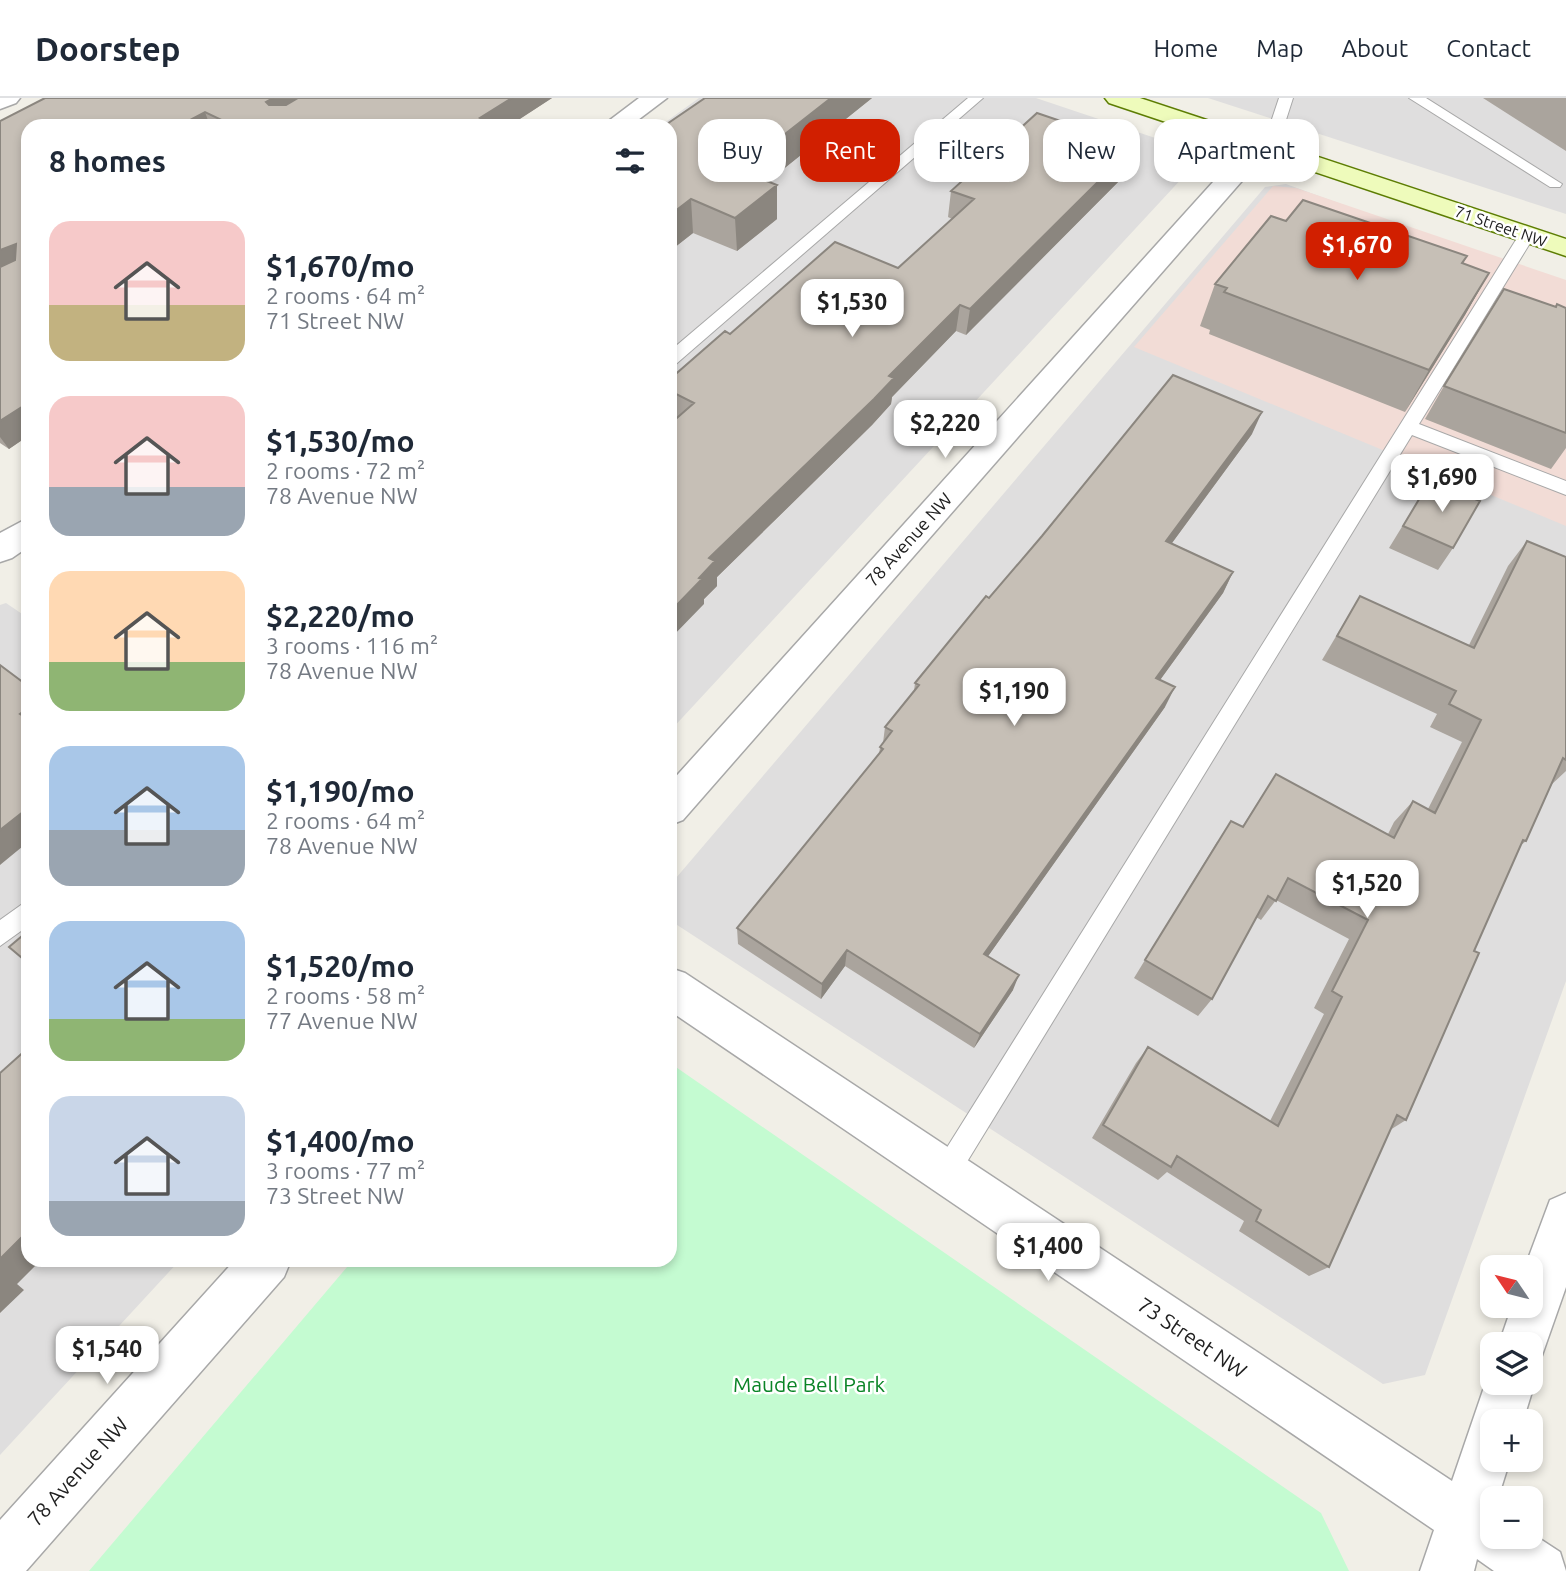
<!DOCTYPE html>
<meta charset="utf-8">
<style>
:root{--surface:#fff;--page:#f6f6f7;--text:#1f2937;--muted:#747a83;--line:#e0e1e3;--accent:#d11f00}
body{margin:0;font-family:Ubuntu,sans-serif;background:var(--page);color:var(--text);height:100vh;display:flex;flex-direction:column;font-size:26px;white-space:nowrap}
*{box-sizing:border-box;margin:0}
p{font-size:23px;color:var(--muted)}
.icon{flex:none;width:38px;height:38px;fill:none;stroke:currentColor;stroke-width:2;stroke-linecap:round;stroke-linejoin:round}
.map{position:relative;flex:1;overflow:hidden}
.panel{position:absolute;left:21px;top:21px;width:656px;height:1148px;display:flex;flex-direction:column;background:var(--surface);border-radius:21px;box-shadow:0 4px 10px #0003}
.panel>*{flex:none}
.banner{position:absolute;left:698px;top:21px;width:665px;height:63px;display:flex;gap:14px}
.needle{width:46px;rotate:305deg}
.fabs{position:absolute;left:1480px;top:1157px;display:grid;gap:14px}
.fabs a{display:grid;place-items:center;width:63px;height:63px;border-radius:14px;background:var(--surface);box-shadow:0 4px 10px #0003;font-size:35px}
.price{position:absolute;translate:-50% -60px;padding:0 16px;border-radius:14px;background:#fff;color:#222;font-size:23px;line-height:46px;filter:drop-shadow(0 2px 4px #0008)}
.price::after{content:'';position:absolute;left:50%;top:42px;width:21px;height:16px;margin-left:-10px;background:inherit;clip-path:polygon(0 0,100% 0,50% 100%)}
.price.active{background:var(--accent);color:#fff}
ul{padding:0;list-style:none}
li{display:flex;align-items:center;gap:21px;height:175px;padding:0 28px}
li span{display:grid;place-items:center;flex:none;width:196px;height:140px;border-radius:21px;color:#555}
li>.icon{margin-inline-start:auto}
span .icon{width:84px;height:84px;fill:#fffc;stroke-width:1}
li b{font-size:30px}
h2{display:flex;justify-content:space-between;align-items:center;height:84px;padding:0 28px;font-size:30px}
.tag{padding:0 24px;border-radius:21px;background:var(--surface);box-shadow:0 4px 10px #0003;font-size:24px;line-height:63px}
.tag.active{background:var(--accent);color:#fff}
header{display:flex;align-items:center;gap:42px;box-sizing:border-box;height:98px;padding:0 35px;background:var(--surface);border-bottom:2px solid var(--line)}
header strong{font-size:33px}
nav{display:flex;gap:38px;margin-inline-start:auto;font-size:24px}
.map>svg:first-child{display:block}
.residential{fill:#dfdede}
.commercial{fill:#f2dcd6}
.park{fill:#c4fbd1}
.lines{fill:none;stroke-linecap:round;stroke-linejoin:round}
.lane-casing{stroke:#a8a8a8;stroke-width:2}
.street-casing{stroke:#a8a8a8;stroke-width:3}
.secondary-casing{stroke:#5d7d03;stroke-width:3}
.lane{fill:#fff;fill-rule:evenodd}
.street{fill:#fff;fill-rule:evenodd}
.secondary{fill:#eefbbb;fill-rule:evenodd}
.wall{fill:#aaa49d}
.shaded-wall{fill:#8b867f}
.building{fill:#c6bfb6;stroke:#8b867f;stroke-width:2}
.labels{text-anchor:middle;stroke-width:5;stroke-linejoin:round;paint-order:stroke}
.far-street-label{font-size:16px;fill:#212121;stroke:#fff}
.street-label{font-size:18px;fill:#212121;stroke:#fff}
.near-street-label{font-size:21px;fill:#212121;stroke:#fff}
.near-park-label{font-size:21px;fill:#0a8426;stroke:#fff}
</style>
<header>
<strong>Doorstep</strong>
<nav><a>Home</a><a>Map</a><a>About</a><a>Contact</a></nav>
</header>
<div class="map">
<svg width="1566" height="1473" viewBox="0 0 1566 1473">
<rect width="100%" height="100%" fill="#f1efe7"/>
<!-- residential -->
<path class="residential" d="M699,0H1036L1191,52L1198,63L670,633V28H660Z
M1208,0H1566V116Z
M1286,86L1566,188V883L1425,1277L1383,1286L671,823L670,817V787L1265,89Z
M6,505L28,520V1162H180L0,1357V507Z"/>
<!-- commercial -->
<path class="commercial" d="M1273,88L1296,90L1566,182V428L1134,249Z"/>
<!-- park -->
<path class="park" d="M670,965L1321,1415L1349,1473H89L353,1162H670Z"/>
<g class="lines">
<!-- lane casing -->
<g class="lane-casing">
<path id="lane" d="M968,0H983L676,266L670,267V253Z
M1279,0H1293L1285,25L1265,50H1255L1253,47L1271,24Z
M1409,0H1426L1562,86L1560,89H1550Z
M1527,132L1535,137L1419,326L1566,383V397L1412,337L954,1085L945,1089L936,1085L932,1076L936,1067L1519,137Z
M28,802V828L0,848V822Z"/>
</g>
<!-- street casing -->
<g class="street-casing">
<path id="street" d="M0,0H20L16,5L0,11Z
M639,0H667L630,28H602Z
M1260,40L1269,42L1272,47L1269,52L683,722L670,727V685L1251,42Z
M28,420V449L12,460L0,464V435Z
M670,870L685,875L1452,1383L1492,1266L1493,1284H1531V1275L1535,1284L1523,1323H1493V1362H1510L1498,1400H1493V1438H1531V1435L1560,1454L1566,1473H1494L1477,1461L1474,1473H1420L1434,1432L670,913Z
M1566,1095V1189L1540,1263L1531,1267V1246H1499L1512,1208H1531V1169H1525L1550,1102Z
M235,1162H291L284,1179L26,1473H0V1422Z"/>
</g>
<!-- secondary casing -->
<g class="secondary-casing">
<path id="secondary" d="M1105,0H1140L1566,141V158L1109,5Z"/>
</g>
<!-- lane -->
<use href="#lane" class="lane"/>
<!-- street -->
<use href="#street" class="street"/>
<!-- secondary -->
<use href="#secondary" class="secondary"/>
</g>
<!-- wall -->
<path class="wall" d="M552,0L509,28H28V338L9,351L0,345V23Z
M705,0H872L767,84L777,87V121L737,153L693,135L670,153Z
M1483,0H1566V53Z
M1127,75L966,237L956,233L892,299L891,306L872,327L717,479V488L704,501V506L676,321L670,318V281L730,236L898,170L952,121L948,119L951,93Z
M1286,123L1467,158L1463,166L1489,175L1465,217L1405,314L1209,236L1210,232L1200,228L1215,186Z
M1556,209L1566,210V350L1551,371L1425,321L1444,288Z
M1252,336L1172,445L1233,474L1223,495L1160,582L1165,609L988,858L1013,892L974,950L845,868L821,901L738,846L737,830L879,657L880,649L883,645L885,629L914,593L915,585L989,500Z
M1430,383L1453,450L1438,472L1389,450Z
M1527,443L1566,459V673L1551,687L1526,743L1520,748L1474,853L1406,1022L1390,1032L1329,1169L1309,1178L1239,1133L1244,1123L1167,1074L1158,1082L1092,1040L1136,965L1148,949L1270,1023L1324,916L1314,910L1349,841L1276,802L1261,822L1256,819L1212,901L1198,918L1134,880L1217,744L1242,729L1276,676L1388,736L1394,724L1413,703L1428,711L1462,644L1430,629L1437,616L1322,562L1360,498L1469,547L1508,468Z"/>
<!-- shaded-wall -->
<path class="shaded-wall" d="M273,0H317L274,28L266,4Z
M512,0H552L509,28H474L480,20Z
M831,0H872L740,106L739,72Z
M205,14L210,28H179Z
M1134,48L1127,75L966,237L970,211Z
M777,87V121L737,153L735,120Z
M691,101L693,135L670,153V117Z
M16,146L28,166L0,182V152Z
M1489,175L1465,217L1405,314L1429,272Z
M960,207L956,233L892,299L891,306L872,327L717,479V488L704,501V506L670,541V514L699,480L709,460Z
M28,305V338L9,351L0,339V323Z
M1262,314L1252,336L1158,464L1166,443Z
M1233,474L1223,495L1147,600L1156,580Z
M1175,589L1165,609L979,871L984,856Z
M28,610V624L20,616Z
M28,710V744L0,767V732Z
M847,852L845,868L821,901L822,886Z
M1019,877L1013,892L974,950L980,936Z
M28,1133V1162H41L17,1186L24,1192L0,1215V1161Z"/>
<!-- building -->
<path class="building" d="M45,0H273L266,4L269,7H286L298,0H512L480,20L484,22L474,28H234L205,14L179,28H28V305L0,323V169L15,162L16,146L0,152V23Z
M705,0H831L739,72L777,87L735,120L691,101L670,117V28H664Z
M1037,15L1134,48L970,211L960,207L889,278L894,280L874,301L709,460L715,463L699,480L702,481L670,514V326L694,305L670,293V281L725,233L730,236L835,144L898,170L974,101L951,93Z
M1303,102L1467,158L1462,165L1489,175L1429,272L1224,194L1227,190L1215,186L1271,118L1286,123Z
M1504,191L1556,209L1557,206L1566,210V335L1444,288Z
M1173,277L1262,314L1166,443L1233,474L1156,580L1175,589L984,856L1019,877L980,936L847,852L822,886L737,830L883,651L880,649L892,633L885,629L919,587L915,585L986,498L989,500L1042,438Z
M1430,383L1480,403L1453,450L1403,428Z
M1527,443L1566,459V662L1563,660L1526,743L1523,742L1474,853L1479,855L1406,1022L1397,1017L1329,1169L1256,1123L1261,1112L1177,1058L1171,1069L1103,1027L1148,949L1278,1028L1342,899L1332,893L1368,822L1288,780L1276,803L1268,798L1212,901L1145,862L1231,723L1243,729L1276,676L1394,740L1413,703L1435,715L1481,622L1449,606L1456,593L1337,538L1360,498L1474,550Z
M0,567L28,588V610L20,616L28,621V710L0,732Z
M28,833V865L9,849Z
M28,950V1133L0,1161V975Z"/>
<g class="labels">
<!-- far-street labels -->
<g class="far-street-label">
<text transform="translate(1501 128) rotate(19)" y="6">71 Street NW</text>
</g>
<!-- street labels -->
<g class="street-label">
<text transform="translate(909 442) rotate(-48)" y="6">78 Avenue NW</text>
</g>
<!-- near-street labels -->
<g class="near-street-label">
<text transform="translate(1192 1240) rotate(34)" y="7">73 Street NW</text>
<text transform="translate(78 1374) rotate(-48)" y="7">78 Avenue NW</text>
</g>
<!-- near-park labels -->
<g class="near-park-label">
<text x="809" y="1294">Maude Bell Park</text>
</g>
</g>
</svg>
<div class="fabs">
<a><svg class="needle" viewBox="-14 -14 28 28"><path d="M0-13l5 13h-10z" fill="#e53935"/><path d="M0 13l5-13h-10z" fill="#747a83"/></svg></a>
<a><svg class="icon" aria-label="layers" viewBox="0 0 24 24"><path d="M12 4l9 5-9 5-9-5zM3 14l9 5 9-5"/></svg></a>
<a>+</a>
<a>−</a>
</div>
<b class="price active" style="left:1357px;top:184px">$1,670</b>
<b class="price" style="left:852px;top:241px">$1,530</b>
<b class="price" style="left:945px;top:362px">$2,220</b>
<b class="price" style="left:1442px;top:416px">$1,690</b>
<b class="price" style="left:1014px;top:630px">$1,190</b>
<b class="price" style="left:1367px;top:822px">$1,520</b>
<b class="price" style="left:1048px;top:1185px">$1,400</b>
<b class="price" style="left:107px;top:1288px">$1,540</b>
<div class="banner">
<a class="tag">Buy</a>
<a class="tag active">Rent</a>
<a class="tag">Filters</a>
<a class="tag">New</a>
<a class="tag">Apartment</a>
</div>
<section class="panel">
<h2>8 homes<svg class="icon" aria-label="filters" viewBox="0 0 24 24"><path d="M4 7h16M4 17h16"/><circle cx="9" cy="7" r="2"/><circle cx="15" cy="17" r="2"/></svg></h2>
<ul>
<li><span style="background:linear-gradient(#f6c9c9 60%,#c2b280 0)"><svg class="icon" aria-label="home" viewBox="0 0 24 24"><path d="M3 11l9-7 9 7M6 9v11h12V9"/></svg></span><div><b>$1,670/mo</b><p>2 rooms · 64 m²</p><p>71 Street NW</p></div></li>
<li><span style="background:linear-gradient(#f6c9c9 65%,#9aa5b1 0)"><svg class="icon" aria-label="home" viewBox="0 0 24 24"><path d="M3 11l9-7 9 7M6 9v11h12V9"/></svg></span><div><b>$1,530/mo</b><p>2 rooms · 72 m²</p><p>78 Avenue NW</p></div></li>
<li><span style="background:linear-gradient(#ffd9b3 65%,#8fb573 0)"><svg class="icon" aria-label="home" viewBox="0 0 24 24"><path d="M3 11l9-7 9 7M6 9v11h12V9"/></svg></span><div><b>$2,220/mo</b><p>3 rooms · 116 m²</p><p>78 Avenue NW</p></div></li>
<li><span style="background:linear-gradient(#a9c7e8 60%,#9aa5b1 0)"><svg class="icon" aria-label="home" viewBox="0 0 24 24"><path d="M3 11l9-7 9 7M6 9v11h12V9"/></svg></span><div><b>$1,190/mo</b><p>2 rooms · 64 m²</p><p>78 Avenue NW</p></div></li>
<li><span style="background:linear-gradient(#a9c7e8 70%,#8fb573 0)"><svg class="icon" aria-label="home" viewBox="0 0 24 24"><path d="M3 11l9-7 9 7M6 9v11h12V9"/></svg></span><div><b>$1,520/mo</b><p>2 rooms · 58 m²</p><p>77 Avenue NW</p></div></li>
<li><span style="background:linear-gradient(#c9d6e8 75%,#9aa5b1 0)"><svg class="icon" aria-label="home" viewBox="0 0 24 24"><path d="M3 11l9-7 9 7M6 9v11h12V9"/></svg></span><div><b>$1,400/mo</b><p>3 rooms · 77 m²</p><p>73 Street NW</p></div></li>
</ul>
</section>
</div>
